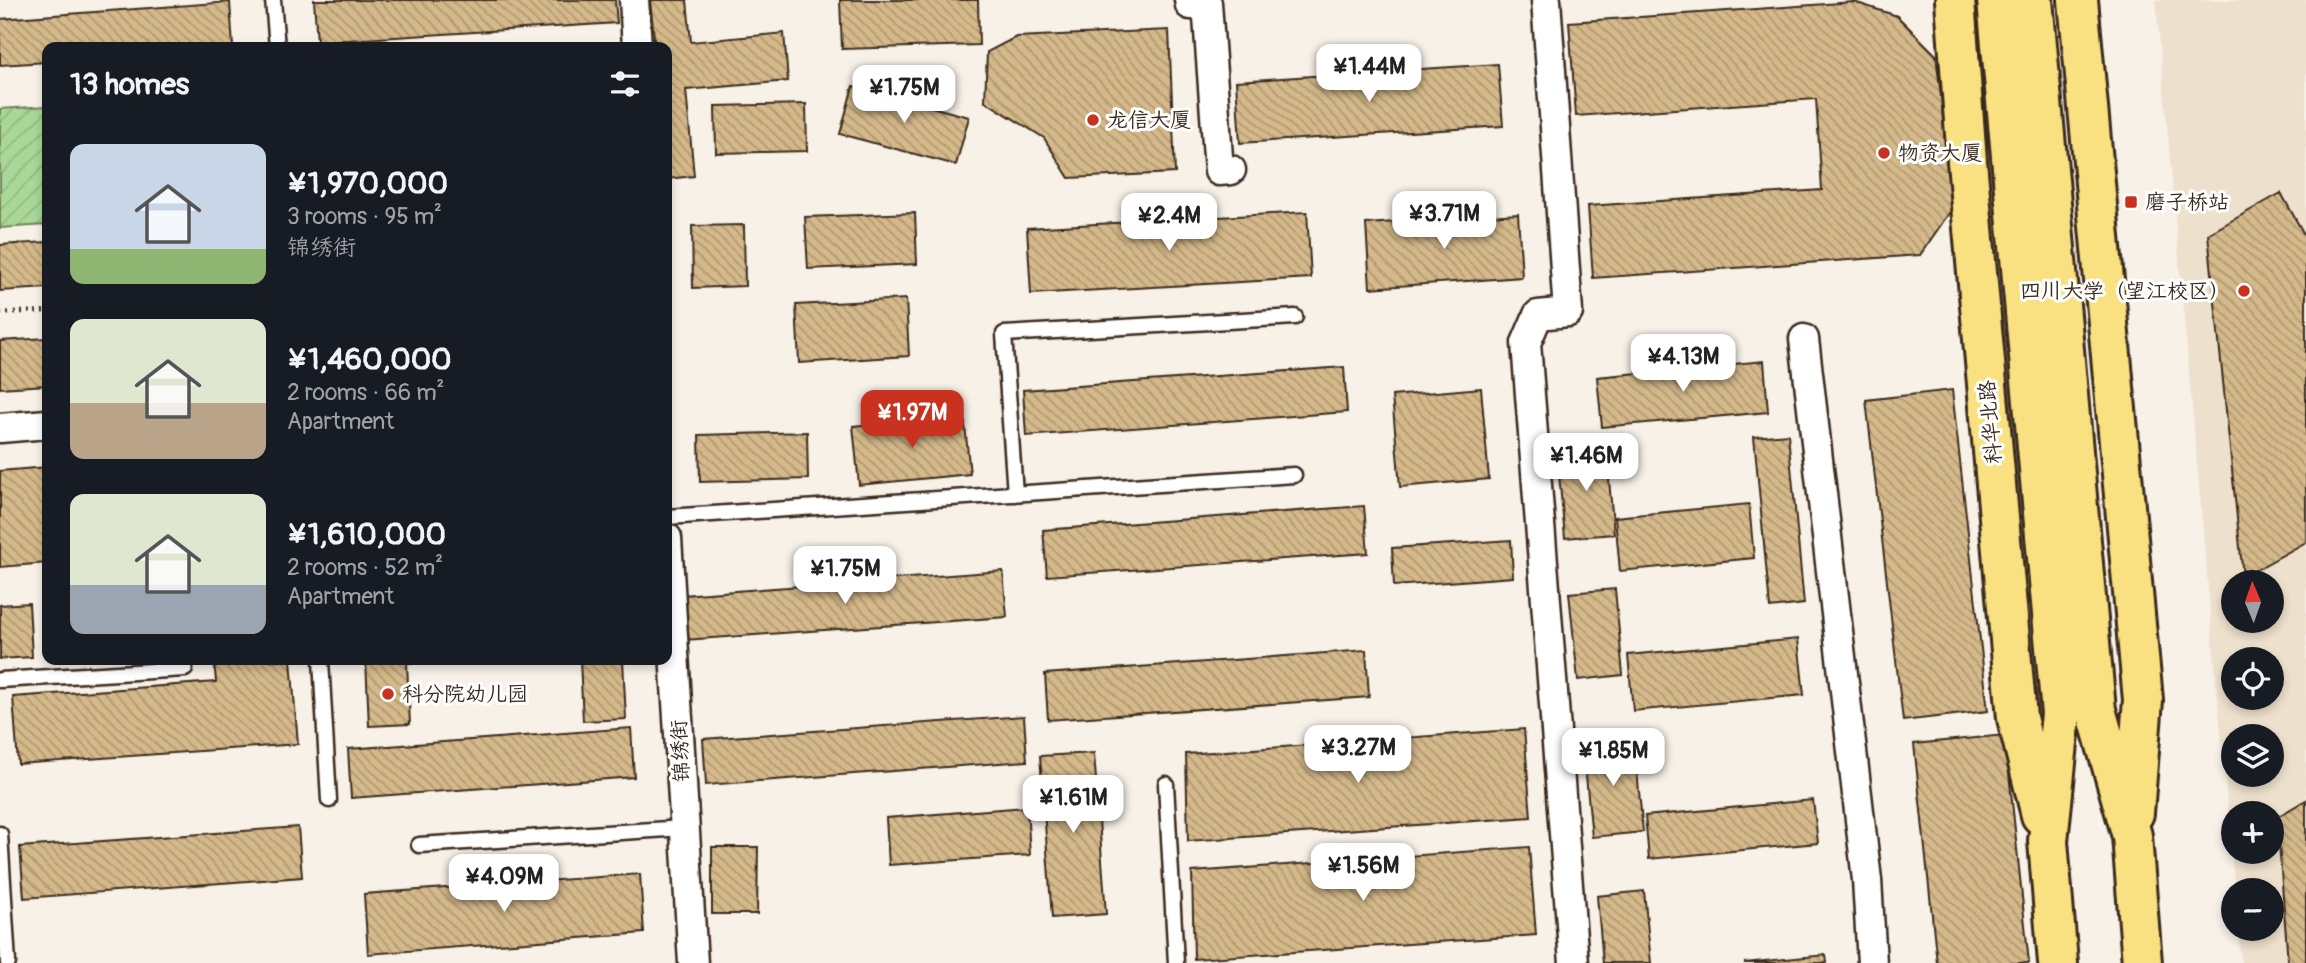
<!DOCTYPE html>
<meta charset="utf-8">
<style>
:root{--surface:#171b24;--page:#20242c;--text:#f1f3f6;--muted:#9ea1a6;--accent:#c8321e}
body{margin:0;font-family:Pangolin,"LXGW WenKai TC",sans-serif;background:var(--page);color:var(--text);height:100vh;display:flex;flex-direction:column;font-size:26px;white-space:nowrap}
*{box-sizing:border-box;margin:0}
p{font-size:23px;color:var(--muted)}
.icon{flex:none;width:38px;height:38px;fill:none;stroke:currentColor;stroke-width:2;stroke-linecap:round;stroke-linejoin:round}
.map{position:relative;flex:1;overflow:hidden}
.drawer{position:absolute;left:42px;top:42px;width:630px;height:623px;display:flex;flex-direction:column;background:var(--surface);border-radius:14px;box-shadow:0 4px 10px #0003}
.drawer>*{flex:none}
.needle{width:46px;rotate:358deg}
.controls{position:absolute;left:2221px;top:570px;display:grid;gap:14px}
.controls a{display:grid;place-items:center;width:63px;height:63px;border-radius:50%;background:var(--surface);box-shadow:0 4px 10px #0003;font-size:35px}
.price{position:absolute;translate:-50% -60px;padding:0 16px;border-radius:14px;background:#fff;color:#222;font-size:23px;line-height:46px;filter:drop-shadow(0 2px 4px #0008)}
.price::after{content:'';position:absolute;left:50%;top:42px;width:21px;height:16px;margin-left:-10px;background:inherit;clip-path:polygon(0 0,100% 0,50% 100%)}
.price.current{background:var(--accent);color:#fff}
ul{padding:0;list-style:none}
li{display:flex;align-items:center;gap:21px;height:175px;padding:0 28px}
li span{display:grid;place-items:center;flex:none;width:196px;height:140px;border-radius:14px;color:#555}
li>.icon{margin-inline-start:auto}
span .icon{width:84px;height:84px;fill:#fffc;stroke-width:1}
li b{font-size:30px}
h2{display:flex;justify-content:space-between;align-items:center;height:84px;padding:0 28px;font-size:30px}
.map>svg:first-child{display:block}
.built{fill:#ede0cc;fill-rule:evenodd}
.garden{fill:url(#garden-furrows);stroke:#72805a;stroke-width:2}
.building{fill:url(#building-back-hatch);stroke:#3b2a1e;stroke-width:2}
.lines{fill:none;stroke-linecap:round;stroke-linejoin:round}
.lane-casing{stroke:#3b2a1e;stroke-width:19}
.street-casing{stroke:#3b2a1e;stroke-width:33}
.primary-casing{stroke:#3b2a1e;stroke-width:44}
.path{stroke:#3b2a1e;stroke-width:4.5;stroke-dasharray:2 5;stroke-linecap:butt}
.lane{stroke:#fff;stroke-width:14}
.street{stroke:#fff;stroke-width:28}
.primary{stroke:#f9e181;stroke-width:38}
.poi-dot{fill:#c8321e;stroke:#fff;stroke-width:2.5}
.labels{text-anchor:middle;stroke-width:6;stroke-linejoin:round;paint-order:stroke}
.poi-label{font-size:21px;fill:#3b2a1e;stroke:#fff;text-anchor:start}
.street-label{font-size:21px;fill:#3b2a1e;stroke:#fff}
</style>
<div class="map">
<svg width="2306" height="963" viewBox="0 0 2306 963">
<defs>
<pattern id="garden-furrows" width="10" height="10" patternUnits="userSpaceOnUse" patternTransform="scale(1.75)"><rect width="10" height="10" fill="#a8d797"/><path d="M-1 1l2-2M0 10L10 0M9 11l2-2" fill="none" stroke="#92b982"/></pattern>
<pattern id="building-back-hatch" width="6" height="6" patternUnits="userSpaceOnUse" patternTransform="scale(1.75)"><rect width="6" height="6" fill="#d5b98a"/><path d="M-1 5l2 2M0 0l6 6M5-1l2 2" fill="none" stroke="#ae9770"/></pattern>
</defs>
<rect width="100%" height="100%" fill="#f7f1e8"/>
<filter id="ink" filterUnits="userSpaceOnUse"><feTurbulence type="fractalNoise" baseFrequency=".0143" numOctaves="2"/><feDisplacementMap in="SourceGraphic" scale="14" xChannelSelector="R" yChannelSelector="G"/><feConvolveMatrix kernelMatrix="1 2 1 2 8 2 1 2 1" color-interpolation-filters="sRGB"/></filter>
<g filter="url(#ink)">
<!-- built -->
<path class="built" d="M2156,0H2306V963H2241L2238,929H2272V891H2235ZM2233,583H2272V621H2233ZM2233,660H2272V698H2233ZM2233,737H2272V775H2233ZM2233,814H2272V852H2233Z"/>
<!-- garden -->
<path class="garden" d="M47,106V225L0,228V109Z"/>
<!-- building -->
<path class="building" d="M314,0H615L617,23L317,42Z
M650,0H687L691,42L784,33L788,81L686,90L694,176L667,179V47H655Z
M840,0H978L979,45L842,49Z
M230,2L233,47H47V62L0,65V19Z
M1854,2L1897,16L1936,55L1954,206L1920,255L1593,278L1588,206L1822,190L1816,99L1576,116L1569,22Z
M1169,30L1175,173L1069,178L1044,138L985,101L987,52L1016,37Z
M1498,64L1503,126L1240,143L1236,81Z
M853,86L969,117L956,165L840,134Z
M806,104L807,151L716,153L715,106Z
M2281,193L2306,238V542L2243,577L2208,234Z
M1307,212L1311,278L1031,294L1027,228Z
M915,213L917,264L808,269L805,217Z
M1518,214L1522,277L1370,288L1366,224Z
M744,225L745,286L693,288L692,226Z
M47,242V288L0,291V245Z
M906,299L909,356L799,363L796,305Z
M47,338V385L0,388V341Z
M1764,361L1768,412L1602,427L1597,377Z
M1344,367L1347,412L1026,436L1023,390Z
M1481,388L1489,479L1400,487L1392,396Z
M1952,390L1988,711L1903,721L1866,400Z
M964,415L970,474L859,485L853,426Z
M807,432L808,479L700,482L699,435Z
M1788,434L1804,604L1770,608L1754,437Z
M1606,447L1614,534L1565,538L1557,453Z
M47,467V563L0,567V471Z
M1749,504L1754,558L1620,571L1615,517Z
M1364,506L1368,553L1047,576L1043,530Z
M1511,540L1513,577L1394,586L1392,548Z
M1003,571L1007,617L685,640L682,595Z
M1615,589L1623,675L1578,680L1569,593Z
M29,603L32,657L0,659V605Z
M1798,639L1804,695L1633,711L1628,655Z
M1366,650L1369,697L1048,720L1045,674Z
M214,660H291L298,744L18,764L13,697L216,682Z
M366,660H473L407,663L410,724L369,726Z
M580,660H623L626,719L583,721Z
M1024,716L1027,761L706,785L703,739Z
M631,728L634,777L351,798L348,749Z
M1524,729L1531,817L1188,841L1186,754Z
M2005,735L2029,963H1937L1914,744Z
M1634,740L1643,832L1592,837L1583,745Z
M1094,753L1106,914L1052,918L1040,756Z
M1813,800L1818,843L1649,859L1645,816Z
M2306,800V963H2288L2277,817Z
M1027,807L1030,855L889,865L886,818Z
M298,827L302,877L24,898L20,847Z
M712,847H758L757,914H712Z
M1529,847L1536,935L1194,959L1192,872Z
M640,874L644,933L368,954L364,894Z
M1644,891L1651,963H1603L1597,896Z
M1826,955L1827,963H1744Z"/>
<g class="lines">
<!-- lane casing -->
<g class="lane-casing">
<path id="lane" d="M273,0L277,47
M1015,494L1004,334L1295,317
M667,517L1294,475
M321,660L329,800
M0,680L185,669V660
M1166,784L1176,963
M0,834L8,963
M419,845L684,828"/>
</g>
<!-- street casing -->
<g class="street-casing">
<path id="street" d="M634,0L637,47
M1189,0L1190,5L1207,3L1219,171L1231,170
M1546,0L1568,312L1538,315L1526,343L1574,963
M1804,339L1867,880L1872,963
M0,428L47,424
M667,538L693,963"/>
</g>
<!-- primary casing -->
<g class="primary-casing">
<path id="primary" d="M1955,0L1967,161L2017,718L2041,815
M1997,0L2061,714L2048,841L2058,963
M2033,0L2096,710L2132,836L2142,963
M2078,0L2143,700L2134,813"/>
</g>
<!-- path -->
<path class="path" d="M0,313L47,311"/>
<!-- lane -->
<use href="#lane" class="lane"/>
<!-- street -->
<use href="#street" class="street"/>
<!-- primary -->
<use href="#primary" class="primary"/>
</g>
</g>
<!-- markers -->
<g class="poi-dot">
<circle cx="1093" cy="120" r="7"/>
<circle cx="1884" cy="153" r="7"/>
<rect x="2124" y="195" width="14" height="14" rx="3.5"/>
<circle cx="2244" cy="291" r="7"/>
<circle cx="388" cy="694" r="7"/>
</g>
<g class="labels">
<!-- poi labels -->
<g class="poi-label">
<text x="1107" y="127">龙信大厦</text>
<text x="1898" y="160">物资大厦</text>
<text x="2145" y="209">磨子桥站</text>
<text x="2230" y="298" text-anchor="end">四川大学（望江校区）</text>
<text x="402" y="701">科分院幼儿园</text>
</g>
<!-- street labels -->
<g class="street-label">
<text transform="translate(1990 422) rotate(-95)" y="7">科华北路</text>
<text transform="translate(680 751) rotate(-93)" y="7">锦绣街</text>
</g>
</g>
</svg>
<div class="controls">
<a><svg class="needle" viewBox="-14 -14 28 28"><path d="M0-13l5 13h-10z" fill="#e53935"/><path d="M0 13l5-13h-10z" fill="#9ea1a6"/></svg></a>
<a><svg class="icon" aria-label="locate" viewBox="0 0 24 24"><circle cx="12" cy="12" r="6"/><path d="M12 2v4M12 18v4M2 12h4M18 12h4"/></svg></a>
<a><svg class="icon" aria-label="layers" viewBox="0 0 24 24"><path d="M12 4l9 5-9 5-9-5zM3 14l9 5 9-5"/></svg></a>
<a>+</a>
<a>−</a>
</div>
<b class="price" style="left:1369px;top:104px">¥1.44M</b>
<b class="price" style="left:904px;top:125px">¥1.75M</b>
<b class="price" style="left:1444px;top:251px">¥3.71M</b>
<b class="price" style="left:1169px;top:253px">¥2.4M</b>
<b class="price" style="left:1683px;top:394px">¥4.13M</b>
<b class="price current" style="left:912px;top:450px">¥1.97M</b>
<b class="price" style="left:1586px;top:493px">¥1.46M</b>
<b class="price" style="left:845px;top:606px">¥1.75M</b>
<b class="price" style="left:1358px;top:785px">¥3.27M</b>
<b class="price" style="left:1613px;top:788px">¥1.85M</b>
<b class="price" style="left:1073px;top:835px">¥1.61M</b>
<b class="price" style="left:1363px;top:903px">¥1.56M</b>
<b class="price" style="left:504px;top:914px">¥4.09M</b>
<section class="drawer">
<h2>13 homes<svg class="icon" aria-label="filters" viewBox="0 0 24 24"><path d="M4 7h16M4 17h16"/><circle cx="9" cy="7" r="2"/><circle cx="15" cy="17" r="2"/></svg></h2>
<ul>
<li><span style="background:linear-gradient(#c9d6e8 75%,#8fb573 0)"><svg class="icon" aria-label="home" viewBox="0 0 24 24"><path d="M3 11l9-7 9 7M6 9v11h12V9"/></svg></span><div><b>¥1,970,000</b><p>3 rooms · 95 m²</p><p>锦绣街</p></div></li>
<li><span style="background:linear-gradient(#dfe7d0 60%,#b9a48a 0)"><svg class="icon" aria-label="home" viewBox="0 0 24 24"><path d="M3 11l9-7 9 7M6 9v11h12V9"/></svg></span><div><b>¥1,460,000</b><p>2 rooms · 66 m²</p><p>Apartment</p></div></li>
<li><span style="background:linear-gradient(#dfe7d0 65%,#9aa5b1 0)"><svg class="icon" aria-label="home" viewBox="0 0 24 24"><path d="M3 11l9-7 9 7M6 9v11h12V9"/></svg></span><div><b>¥1,610,000</b><p>2 rooms · 52 m²</p><p>Apartment</p></div></li>
</ul>
</section>
</div>
